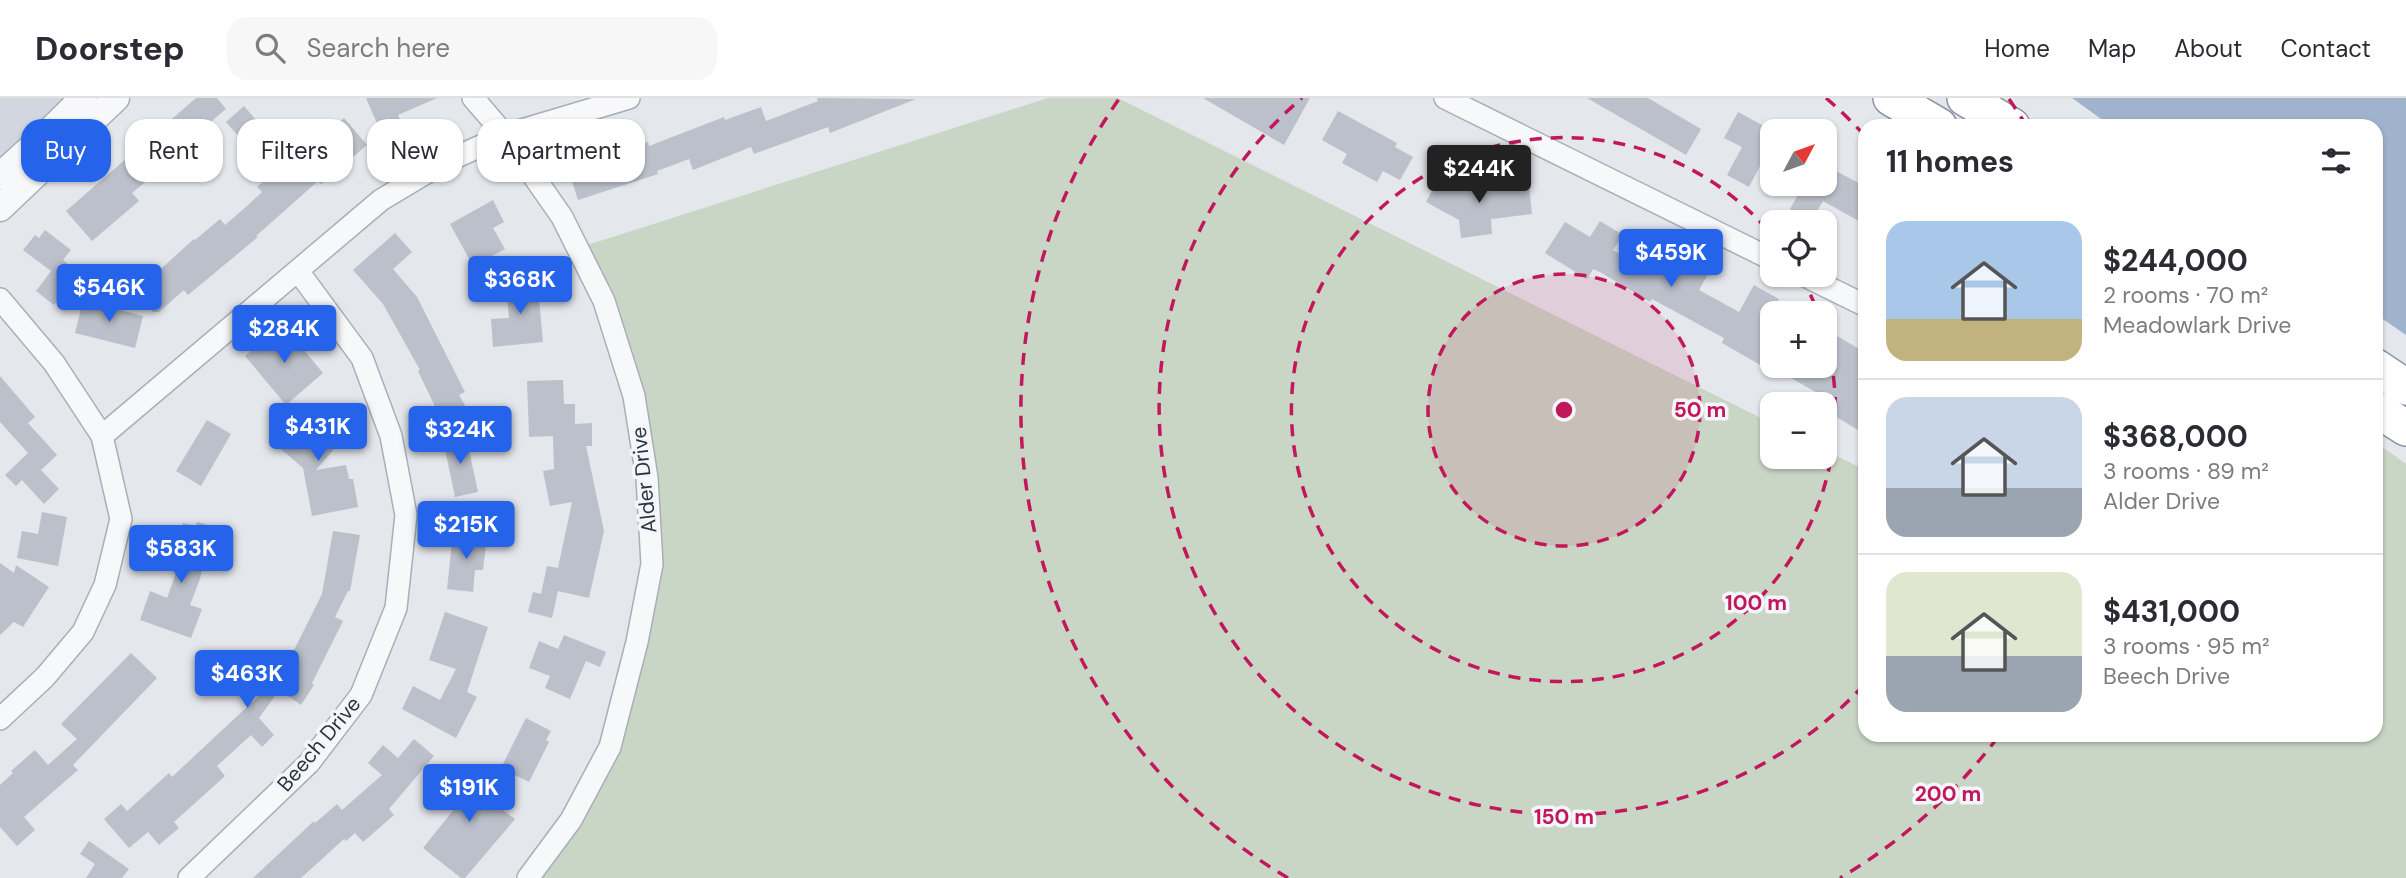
<!DOCTYPE html>
<meta charset="utf-8">
<style>
:root{--surface:#fff;--page:#f7f7f7;--text:#2b2b33;--muted:#7c7c81;--line:#e1e1e2;--accent:#2563eb}
body{margin:0;font-family:"DM Sans",sans-serif;background:var(--page);color:var(--text);height:100vh;display:flex;flex-direction:column;font-size:26px;white-space:nowrap}
*{box-sizing:border-box;margin:0}
p{font-size:23px;color:var(--muted)}
.icon{flex:none;width:38px;height:38px;fill:none;stroke:currentColor;stroke-width:2;stroke-linecap:round;stroke-linejoin:round}
.map{position:relative;flex:1;overflow:hidden}
.drawer{position:absolute;left:1858px;top:21px;width:525px;height:623px;display:flex;flex-direction:column;background:var(--surface);border-radius:21px;box-shadow:0 2px 5px #0004}
.drawer>*{flex:none}
.banner{position:absolute;left:21px;top:21px;width:665px;height:63px;display:flex;gap:14px}
.needle{width:46px;rotate:49deg}
.buttons{position:absolute;left:1760px;top:21px;display:grid;gap:14px}
.buttons a{display:grid;place-items:center;width:77px;height:77px;border-radius:14px;background:var(--surface);box-shadow:0 2px 5px #0004;font-size:35px}
.price{position:absolute;translate:-50% -60px;padding:0 16px;border-radius:7px;background:var(--accent);color:#fff;font-size:23px;line-height:46px;filter:drop-shadow(0 2px 4px #0008)}
.price::after{content:'';position:absolute;left:50%;top:42px;width:21px;height:16px;margin-left:-10px;background:inherit;clip-path:polygon(0 0,100% 0,50% 100%)}
.price.current{background:#222;color:#fff}
ul{padding:0;list-style:none}
li{display:flex;align-items:center;gap:21px;height:175px;padding:0 28px}
li+li{border-top:2px solid var(--line)}
li span{display:grid;place-items:center;flex:none;width:196px;height:140px;border-radius:21px;color:#555}
li>.icon{margin-inline-start:auto}
span .icon{width:84px;height:84px;fill:#fffc;stroke-width:1}
li b{font-size:30px}
h2{display:flex;justify-content:space-between;align-items:center;height:84px;padding:0 28px;font-size:30px}
.chip{padding:0 24px;border-radius:21px;background:var(--surface);box-shadow:0 2px 5px #0004;font-size:24px;line-height:63px}
.chip.current{background:var(--accent);color:#fff}
header{display:flex;align-items:center;gap:42px;box-sizing:border-box;height:98px;padding:0 35px;background:var(--surface);border-bottom:2px solid var(--line)}
header strong{font-size:33px}
nav{display:flex;gap:38px;margin-inline-start:auto;font-size:24px}
.search{width:490px;height:63px;background:var(--page);display:flex;align-items:center;gap:18px;box-sizing:border-box;padding:0 24px;border-radius:21px;color:var(--muted);font-size:26px}
.map>svg:first-child{display:block}
.built{fill:#d2d6de}
.green{fill:#c9d6c5}
.water{fill:#9fb4cc}
.building{fill:#bbc0ca}
.lines{fill:none;stroke-linecap:round;stroke-linejoin:round}
.minor-casing{stroke:#a9aeb7;stroke-width:24}
.tertiary-casing{stroke:#a9aeb7;stroke-width:29}
.trunk-casing{stroke:#8b94a3;stroke-width:38}
.minor{stroke:#f7f8fa;stroke-width:21}
.tertiary{stroke:#f7f8fa;stroke-width:26}
.trunk{stroke:#fff;stroke-width:35}
.ring{fill:none;stroke:#c2185b;stroke-width:3.5;stroke-dasharray:12 9}
.labels{text-anchor:middle;stroke-width:7;stroke-linejoin:round;paint-order:stroke}
.street-label{font-size:21px;fill:#2b3445;stroke:#f4f6f9}
.centre{fill:#c2185b;stroke:#f4f6f9;stroke-width:3.5}
.ring-label{font-size:21px;text-anchor:middle;font-weight:bold;fill:#c2185b;stroke:#f4f6f9;stroke-width:7;stroke-linejoin:round;paint-order:stroke}
</style>
<header>
<strong>Doorstep</strong>
<div class="search"><svg class="icon" aria-label="search" viewBox="0 0 24 24"><circle cx="10" cy="10" r="6"/><path d="M15 15l6 6"/></svg>Search here</div>
<nav><a>Home</a><a>Map</a><a>About</a><a>Contact</a></nav>
</header>
<div class="map">
<svg width="2406" height="780" viewBox="0 0 2406 780">
<rect width="100%" height="100%" fill="#e4e7ec"/>
<!-- built -->
<path class="built" d="M0,0H83L0,78Z"/>
<!-- green -->
<path class="green" d="M1048,0H1118L1773,326V359H1825V352L1865,372L1866,637H2376L2377,345L2406,366V780H528L610,649L652,466L634,298L578,150Z"/>
<!-- water -->
<path class="water" d="M2072,0H2406V237L2377,217L2376,28H2111Z"/>
<!-- building -->
<path class="building" d="M196,0H217L226,11L181,49L184,52L132,95L139,103L92,143L66,113Z
M366,0H437L398,17L406,36L385,44Z
M817,0L916,1L830,35L828,29L754,56L751,49L693,72L689,61L657,73L658,76L578,102L570,77L580,74L579,71L627,55L626,51L648,44L649,48L724,19L725,22L761,9L766,23L818,3Z
M1203,0H1310L1284,47Z
M1587,0H1648L1701,31L1686,57Z
M244,8L258,24L240,40L226,24Z
M1338,13L1397,45L1395,49L1413,59L1400,82L1383,73L1377,84L1342,65L1347,56L1322,42Z
M1738,14L1773,33V76L1760,68L1749,89L1727,77L1742,49L1724,40Z
M344,20L367,47L321,86L318,83L256,138L258,139L188,197L184,192L159,214H153L135,194L194,141L195,142L220,121L225,127L247,108L262,94L257,89L286,63L294,72L320,50L314,44Z
M1825,67L1866,89V127L1823,103L1811,123L1790,111L1804,86H1825Z
M1441,76L1478,95L1529,87L1532,116L1491,121L1492,136L1461,140L1459,122L1426,104Z
M493,102L504,124L493,130L505,151L473,168L450,126Z
M1600,123L1623,137L1613,152L1643,170L1655,151L1685,169L1687,165L1708,176L1699,192L1739,214L1754,187L1779,201L1773,211V248L1762,268L1722,245L1724,240L1652,201L1650,204L1600,174L1593,171L1587,181L1545,155L1565,124L1590,139Z
M45,132L71,152L63,162L79,175L54,207L36,193L51,173L23,152L35,137L39,140Z
M395,135L412,154L393,171L417,199L465,294L459,297L466,309L441,321L418,273L420,272L383,206L353,172Z
M537,180L543,244L493,249L491,221L509,220L506,183Z
M83,202L143,218L135,250L75,235Z
M283,227L323,275L286,307L245,258Z
M1825,231L1866,255V318L1858,332L1828,314L1833,304L1770,268H1825Z
M0,278L35,319L28,325L57,357L41,372L59,391L44,406L22,382L16,388L5,377L28,355L0,324Z
M563,282L564,306H575V326L592,325V348H586L604,433L589,500L558,493L552,520L528,514L533,494L541,496L547,468L558,470L572,404L550,408L543,373L554,371L553,338L529,339L527,283Z
M298,308L326,333L333,326L346,337L316,372L346,367L349,381H353L358,409L312,418L303,370L274,345L291,326L286,322Z
M207,322L231,336L201,388L176,373Z
M466,338L478,394L455,399L443,342Z
M42,414L67,419L58,468L17,460L22,433L38,436Z
M197,424L212,428L200,481L190,507L202,511L191,540L140,522L150,493L167,500L180,464L174,463L183,425L196,428Z
M333,433L360,437L350,493H348L335,519L343,523L312,585L314,587L301,607L279,592L259,620L274,637L262,649L251,637L217,668L225,678L174,724L179,730L159,747L148,734L129,750L104,721L121,706L127,713L169,675L172,679L262,595L250,588L258,577L252,572L265,553L286,568L322,496Z
M453,435L487,438L483,472H475L473,494L447,491Z
M0,465L14,475L16,467L49,489L23,529L14,524L0,537Z
M445,514L488,529L467,594L477,599L456,640L402,611L413,588L440,602L456,571L429,562Z
M564,537L606,554L600,569L586,563L570,601L545,590L550,578L529,570L539,543L558,551Z
M131,555L157,580L73,667L78,672L24,719L35,732L17,748L0,729V687L13,675L11,673L35,652L48,667L77,641L61,626Z
M526,620L551,633L546,642L549,644L529,684L501,670Z
M414,641L434,658L389,711L394,717L363,744L355,735L346,743L344,741L301,780H253L314,723L315,725L337,706L342,712L382,677L368,665L383,647L398,660Z
M470,668H476L500,687L489,702L515,721L465,780H461L423,750L455,710L445,703Z
M89,743L129,771L122,780H86L95,766L80,756Z"/>
<g class="lines">
<!-- minor casing -->
<g class="minor-casing">
<path id="minor" d="M473,0L505,37L562,119L604,203L634,298L647,380L652,466L637,544L610,649L571,722L528,780
M1445,0L1773,162
M1803,177L1866,208
M0,201L54,265L102,338L121,421L105,487L83,534L45,579L0,621
M102,338L381,102L441,66L505,37L629,0
M189,780L309,665L361,597L396,510L406,417L391,338L362,260L298,173"/>
</g>
<!-- tertiary casing -->
<g class="tertiary-casing">
<path id="tertiary" d="M0,78L53,30L83,0
M0,110L116,0"/>
</g>
<!-- trunk casing -->
<g class="trunk-casing">
<path id="trunk" d="M1891,0L1939,28
M1965,0L2012,28
M2376,269L2406,289
M2376,311L2406,330"/>
</g>
<!-- minor -->
<use href="#minor" class="minor"/>
<!-- tertiary -->
<use href="#tertiary" class="tertiary"/>
<!-- trunk -->
<use href="#trunk" class="trunk"/>
</g>
<!-- distance rings -->
<circle cx="1564" cy="312" r="136" fill="#c2185b" fill-opacity=".12"/>
<g class="ring">
<circle cx="1564" cy="312" r="136"/>
<path d="M1801 178A272 272 0 0 1 1818 215M1825 237A272 272 0 1 1 1772 137"/>
<path d="M1864 587A407 407 0 1 1 1302 0M1826 0A407 407 0 0 1 1864 37"/>
<path d="M1998 639A543 543 0 0 1 1840 780M1288 780A543 543 0 0 1 1119 1M2009 1A543 543 0 0 1 2024 24"/>
</g>
<g class="labels">
<!-- street labels -->
<g class="street-label">
<text transform="translate(644 382) rotate(-96)" y="7">Alder Drive</text>
<text transform="translate(319 646) rotate(-50)" y="7">Beech Drive</text>
</g>
</g>
<circle cx="1564" cy="312" r="10" class="centre"/>
<g class="ring-label">
<text x="1700" y="319">50 m</text>
<text x="1756" y="512">100 m</text>
<text x="1948" y="703">200 m</text>
<text x="1564" y="726">150 m</text>
</g>
</svg>
<div class="buttons">
<a><svg class="needle" viewBox="-14 -14 28 28"><path d="M0-13l5 13h-10z" fill="#e53935"/><path d="M0 13l5-13h-10z" fill="#7c7c81"/></svg></a>
<a><svg class="icon" aria-label="locate" viewBox="0 0 24 24"><circle cx="12" cy="12" r="6"/><path d="M12 2v4M12 18v4M2 12h4M18 12h4"/></svg></a>
<a>+</a>
<a>−</a>
</div>
<b class="price current" style="left:1479px;top:107px">$244K</b>
<b class="price" style="left:1671px;top:191px">$459K</b>
<b class="price" style="left:520px;top:218px">$368K</b>
<b class="price" style="left:109px;top:226px">$546K</b>
<b class="price" style="left:284px;top:267px">$284K</b>
<b class="price" style="left:318px;top:365px">$431K</b>
<b class="price" style="left:460px;top:368px">$324K</b>
<b class="price" style="left:466px;top:463px">$215K</b>
<b class="price" style="left:181px;top:487px">$583K</b>
<b class="price" style="left:247px;top:612px">$463K</b>
<b class="price" style="left:469px;top:726px">$191K</b>
<div class="banner">
<a class="chip current">Buy</a>
<a class="chip">Rent</a>
<a class="chip">Filters</a>
<a class="chip">New</a>
<a class="chip">Apartment</a>
</div>
<section class="drawer">
<h2>11 homes<svg class="icon" aria-label="filters" viewBox="0 0 24 24"><path d="M4 7h16M4 17h16"/><circle cx="9" cy="7" r="2"/><circle cx="15" cy="17" r="2"/></svg></h2>
<ul>
<li><span style="background:linear-gradient(#a9c7e8 70%,#c2b280 0)"><svg class="icon" aria-label="home" viewBox="0 0 24 24"><path d="M3 11l9-7 9 7M6 9v11h12V9"/></svg></span><div><b>$244,000</b><p>2 rooms · 70 m²</p><p>Meadowlark Drive</p></div></li>
<li><span style="background:linear-gradient(#c9d6e8 65%,#9aa5b1 0)"><svg class="icon" aria-label="home" viewBox="0 0 24 24"><path d="M3 11l9-7 9 7M6 9v11h12V9"/></svg></span><div><b>$368,000</b><p>3 rooms · 89 m²</p><p>Alder Drive</p></div></li>
<li><span style="background:linear-gradient(#dfe7d0 60%,#9aa5b1 0)"><svg class="icon" aria-label="home" viewBox="0 0 24 24"><path d="M3 11l9-7 9 7M6 9v11h12V9"/></svg></span><div><b>$431,000</b><p>3 rooms · 95 m²</p><p>Beech Drive</p></div></li>
</ul>
</section>
</div>
